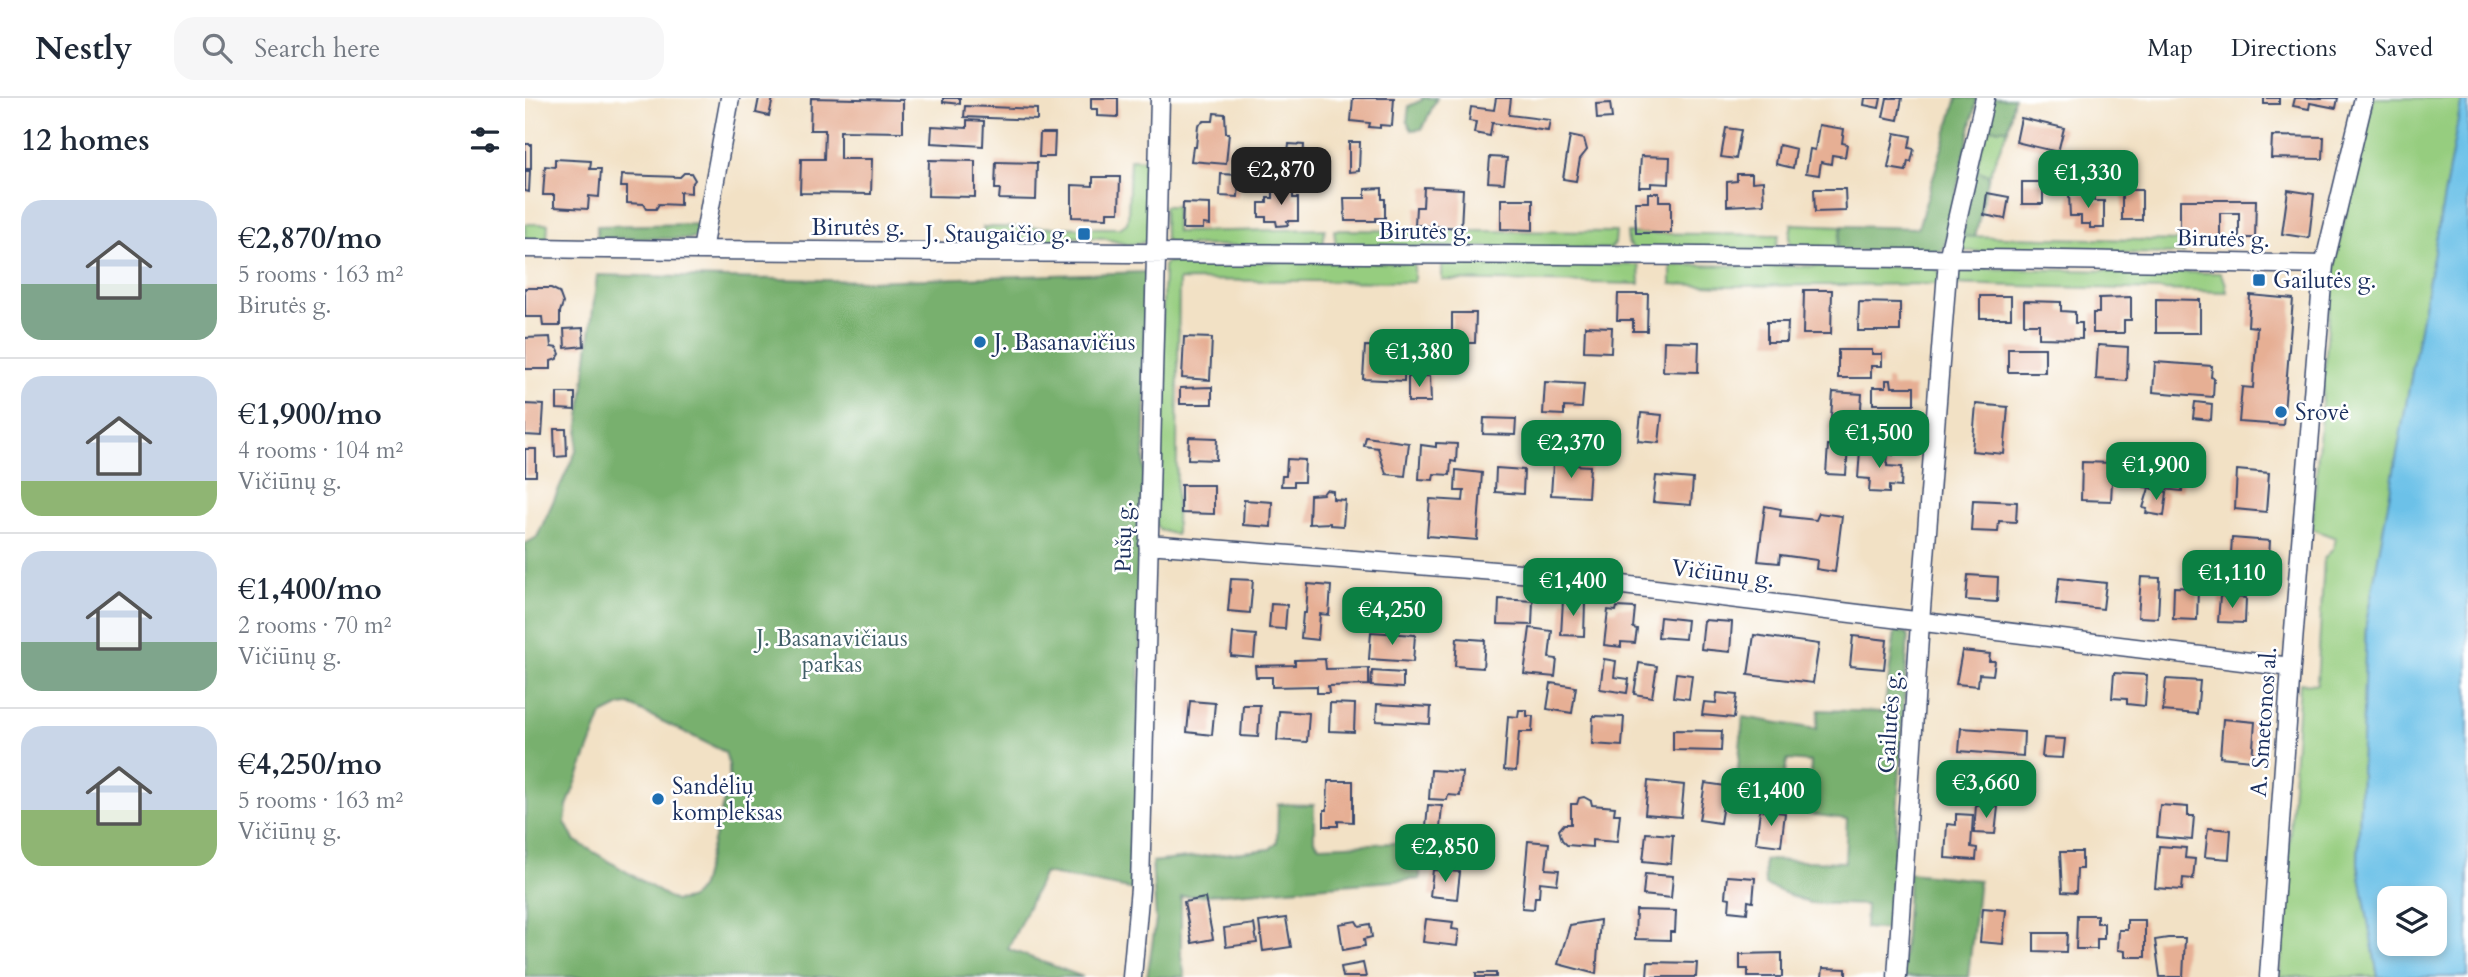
<!DOCTYPE html>
<meta charset="utf-8">
<style>
:root{--surface:#fff;--page:#f6f6f7;--text:#1f2937;--muted:#747a83;--line:#e0e1e3;--accent:#0b8043}
body{margin:0;font-family:Cardo,serif;background:var(--page);color:var(--text);height:100vh;display:flex;flex-direction:column;font-size:26px;white-space:nowrap}
*{box-sizing:border-box;margin:0}
p{font-size:23px;color:var(--muted)}
.icon{flex:none;width:38px;height:38px;fill:none;stroke:currentColor;stroke-width:2;stroke-linecap:round;stroke-linejoin:round}
.map{position:relative;flex:1;overflow:hidden}
.sheet{display:flex;flex-direction:column;background:var(--surface);width:525px}
.sheet>*{flex:none}
.tools{position:absolute;left:1852px;top:788px;display:grid;gap:14px}
.tools a{display:grid;place-items:center;width:70px;height:70px;border-radius:14px;background:var(--surface);box-shadow:0 4px 10px #0003;font-size:35px}
.price{position:absolute;translate:-50% -60px;padding:0 16px;border-radius:14px;background:var(--accent);color:#fff;font-size:23px;line-height:46px;filter:drop-shadow(0 2px 4px #0008)}
.price::after{content:'';position:absolute;left:50%;top:42px;width:21px;height:16px;margin-left:-10px;background:inherit;clip-path:polygon(0 0,100% 0,50% 100%)}
.price.current{background:#222;color:#fff}
ul{padding:0;list-style:none}
li{display:flex;align-items:center;gap:21px;height:175px;padding:0 21px}
li+li{border-top:2px solid var(--line)}
li span{display:grid;place-items:center;flex:none;width:196px;height:140px;border-radius:21px;color:#555}
li>.icon{margin-inline-start:auto}
span .icon{width:84px;height:84px;fill:#fffc;stroke-width:1}
li b{font-size:30px}
h2{display:flex;justify-content:space-between;align-items:center;height:84px;padding:0 21px;font-size:30px}
header{display:flex;align-items:center;gap:42px;box-sizing:border-box;height:98px;padding:0 35px;background:var(--surface);border-bottom:2px solid var(--line)}
header strong{font-size:33px}
nav{display:flex;gap:38px;margin-inline-start:auto;font-size:24px}
.search{width:490px;height:63px;background:var(--page);display:flex;align-items:center;gap:18px;box-sizing:border-box;padding:0 24px;border-radius:21px;color:var(--muted);font-size:26px}
main{display:flex;flex:1;min-height:0}
.map>svg:first-child{display:block}
.green{fill:#96cd7f;stroke:#587e6e;stroke-width:2}
.forest{fill:#78b06e;stroke:#4a7066;stroke-width:2;fill-rule:evenodd}
.water{fill:#6cc1e8;stroke:#4478a3;stroke-width:2;fill-rule:evenodd}
.building{fill:#e6af94}
.lines{fill:none;stroke-linecap:round;stroke-linejoin:round}
.minor-casing{stroke:#3b4a6d;stroke-width:21}
.minor{stroke:#fff;stroke-width:18}
.poi-dot{fill:#1f6fb2;stroke:#fff;stroke-width:2.5}
.labels{text-anchor:middle;stroke-width:5;stroke-linejoin:round;paint-order:stroke}
.street-label{font-size:23px;fill:#1b2f5e;stroke:#fff}
.poi-label{font-size:23px;fill:#1b2f5e;stroke:#fff;text-anchor:start}
.park-label{font-size:23px;fill:#405e68;stroke:#fff}
</style>
<header>
<strong>Nestly</strong>
<div class="search"><svg class="icon" aria-label="search" viewBox="0 0 24 24"><circle cx="10" cy="10" r="6"/><path d="M15 15l6 6"/></svg>Search here</div>
<nav><a>Map</a><a>Directions</a><a>Saved</a></nav>
</header>
<main>
<section class="sheet">
<h2>12 homes<svg class="icon" aria-label="filters" viewBox="0 0 24 24"><path d="M4 7h16M4 17h16"/><circle cx="9" cy="7" r="2"/><circle cx="15" cy="17" r="2"/></svg></h2>
<ul>
<li><span style="background:linear-gradient(#c9d6e8 60%,#7fa58c 0)"><svg class="icon" aria-label="home" viewBox="0 0 24 24"><path d="M3 11l9-7 9 7M6 9v11h12V9"/></svg></span><div><b>€2,870/mo</b><p>5 rooms · 163 m²</p><p>Birutės g.</p></div></li>
<li><span style="background:linear-gradient(#c9d6e8 75%,#8fb573 0)"><svg class="icon" aria-label="home" viewBox="0 0 24 24"><path d="M3 11l9-7 9 7M6 9v11h12V9"/></svg></span><div><b>€1,900/mo</b><p>4 rooms · 104 m²</p><p>Vičiūnų g.</p></div></li>
<li><span style="background:linear-gradient(#c9d6e8 65%,#7fa58c 0)"><svg class="icon" aria-label="home" viewBox="0 0 24 24"><path d="M3 11l9-7 9 7M6 9v11h12V9"/></svg></span><div><b>€1,400/mo</b><p>2 rooms · 70 m²</p><p>Vičiūnų g.</p></div></li>
<li><span style="background:linear-gradient(#c9d6e8 60%,#8fb573 0)"><svg class="icon" aria-label="home" viewBox="0 0 24 24"><path d="M3 11l9-7 9 7M6 9v11h12V9"/></svg></span><div><b>€4,250/mo</b><p>5 rooms · 163 m²</p><p>Vičiūnų g.</p></div></li>
</ul>
</section>
<div class="map">
<svg width="1943" height="879" viewBox="0 0 1943 879">
<rect width="100%" height="100%" fill="#fff"/>
<filter id="ink" filterUnits="userSpaceOnUse"><feTurbulence type="fractalNoise" baseFrequency=".0143" numOctaves="2"/><feDisplacementMap in="SourceGraphic" scale="14" xChannelSelector="R" yChannelSelector="G"/><feConvolveMatrix kernelMatrix="1 2 1 2 8 2 1 2 1" color-interpolation-filters="sRGB"/></filter>
<filter id="wash" filterUnits="userSpaceOnUse"><feTurbulence type="fractalNoise" baseFrequency=".00686" numOctaves="4" result="noise"/><feDisplacementMap in="SourceGraphic" scale="28" xChannelSelector="R" yChannelSelector="G"/><feGaussianBlur stdDeviation="1.57" result="paint"/><feColorMatrix in="noise" values="0 0 0 0 0 0 0 0 0 0 0 0 0 0 0 0 0 1.4 0 .05"/><feComposite in="paint" operator="in"/></filter>
<g filter="url(#wash)">
<rect width="100%" height="100%" fill="#f2e1c5"/>
<!-- green -->
<path class="green" d="M1848,0H1937L1841,526L1833,766L1853,879H1755L1775,585L1792,586L1799,461L1808,451L1811,440L1787,431L1805,203L1811,161Z
M1461,30L1483,31L1464,77L1451,72Z
M605,61L625,62L623,141L620,144L603,147L578,140L543,139L516,146H461L458,129L595,130L602,125L603,119Z
M639,108H651V134L800,131L798,149L647,147L640,141Z
M0,126H23L22,141H0Z
M1267,126L1317,128L1311,153L1267,152L1264,141Z
M809,132L1091,134L1090,145L1085,151L811,148Z
M1102,135L1254,137L1250,152L1109,151L1103,145Z
M1437,138L1658,143L1659,156L1439,153L1436,149Z
M652,163L889,165V184L654,182L651,437L635,432L631,427L639,168L642,164Z
M917,165L1114,167L1115,186L917,182Z
M1146,167L1409,169L1415,175V186L1204,188L1146,186Z
M1434,170L1695,175L1700,183L1702,194L1426,186L1430,171Z"/>
<!-- forest -->
<path class="forest" d="M897,0H912L897,31L887,32L882,24L884,8L897,2Z
M1432,0H1452L1419,150L1415,153H1311L1317,128L1393,130Z
M1468,0H1489L1483,31L1461,30Z
M1451,72L1464,77L1450,139L1437,138Z
M169,126L176,129L170,139L164,141L72,140V128Z
M621,174L623,191L610,792L519,775L483,851L558,879H0V446L12,439L51,353L72,177L342,183ZM104,607L200,654L204,667V684L176,788C169,800 165,802 150,803L49,742L40,724L42,708L77,617L95,608Z
M1370,533L1381,535L1383,539L1365,832L1340,830L1341,807L1284,805L1240,787L1239,762L1320,764L1322,721L1283,716L1286,664L1262,662L1258,686L1212,681L1218,619L1291,631L1294,612L1359,614Z
M753,706L789,707V742L794,748L896,744L895,781L656,799V858L660,879H622L631,822L627,764L745,751L752,744Z
M1384,775L1454,782L1443,879H1377Z"/>
<!-- water -->
<path class="water" d="M1937,0H1943V879H1853L1833,766L1841,526ZM1864,800H1909V845H1864Z"/>
<g id="blocks">
<!-- building -->
<path class="building" d="M234,0H248L244,18L231,15Z
M286,0L378,2V34L315,33V61H347L346,96L275,95L276,61H299L300,32H285Z
M418,0H435V6L418,4Z
M566,0H593V19L572,18V11H566Z
M828,0H869L867,28L855,27V30L844,29L845,25L826,23Z
M971,0H986L984,17L1025,22L1023,33L967,25L965,38L949,35L951,24L944,23L946,9L969,12Z
M1340,0H1356L1354,10L1339,7Z
M1362,0H1377L1373,22L1358,19Z
M1739,0H1754V6H1739Z
M1770,0H1813L1811,10L1785,5L1784,11L1768,8Z
M1085,5L1087,20L1072,21L1071,6Z
M440,8L512,11V22L439,19Z
M689,15L700,16L701,35H704L701,66L666,63L668,49H671L673,27L679,23H688Z
M1496,20L1539,30L1533,54L1491,44Z
M442,22L459,23L458,48L406,45L407,28L442,30Z
M1294,27L1319,31L1317,45L1322,46L1320,59L1307,57L1306,66L1296,64L1294,77L1281,75L1285,51L1290,52Z
M1201,30L1216,32L1211,61L1196,59Z
M515,35H530L529,59H514Z
M1370,35L1386,38L1384,50L1389,51L1386,64L1383,63L1381,73L1363,70Z
M1045,38L1059,41L1062,52L1055,61L1051,83L1038,81Z
M1747,38L1799,39L1798,61L1746,60Z
M824,44H835L834,73L824,74Z
M0,46H6V71H0Z
M764,46L779,47L778,63L762,62Z
M1254,47L1271,51L1268,70L1251,66Z
M732,51L742,52L741,79H731Z
M1116,58L1145,59L1144,86L1126,85V89H1114Z
M965,59L982,60L979,85L963,84Z
M30,61L66,63L65,71H76L74,99L64,98L63,111L29,109V97H18L20,68L30,69Z
M404,62L450,63V99L403,98Z
M471,64L512,65L511,102L474,101L475,91H470Z
M0,73H5L4,94L0,93Z
M159,75H166L170,82L166,87V95L155,94V107L134,106L131,111H122L119,106L102,105V89H96L97,77L155,79Z
M696,76L714,77L713,99L695,98Z
M1212,76H1227V84L1238,83L1239,106L1202,108V84L1212,83Z
M568,79H595L594,114H582V120L547,119V87L568,88Z
M1497,84H1518V106H1497Z
M748,89H768V100H773V123H762L763,127L752,128L751,123H741V119H734V105H742V100H748Z
M899,89L938,91L936,130L890,127L891,109H898Z
M857,90V101H860V120H851V123H820L819,100H840V91Z
M1289,91H1320L1321,113L1290,114Z
M1597,92H1617V122H1597Z
M1763,92L1789,96L1784,140L1757,136Z
M1123,95H1134V103H1146V135H1111L1110,104H1123Z
M1462,95L1484,99L1480,121L1459,117Z
M1544,96H1569V103H1579V130H1565V126H1556V118H1545Z
M976,101H1008V132L976,131Z
M1655,102H1731L1730,140H1714V115H1695V140H1655Z
M658,105L685,106V127L678,126V131H657Z
M0,190H26L34,194L38,205L35,214V228H18L17,219H0Z
M1279,192H1307L1306,236H1278Z
M1093,196H1123L1122,233H1108V222H1092Z
M1725,197L1768,201L1758,327L1714,324L1717,289L1728,290L1732,229L1723,228Z
M1455,198H1486V220H1455Z
M1606,199V222H1599V235H1568V215H1574V200Z
M1631,201L1675,202V235H1631Z
M1499,203L1536,204V213L1550,214V225H1557V241L1514,240V226H1499Z
M1334,204L1375,205V233H1333Z
M927,215H951L950,245H927Z
M1242,224H1263L1262,244H1242Z
M1060,228L1087,229L1086,254L1059,253Z
M58,230L59,248L40,250L39,231Z
M25,239L26,249L32,250L35,256L32,261L26,263V271H0V240Z
M659,239L687,240L685,282L657,280Z
M1139,243L1174,244L1173,274L1138,273Z
M1573,247L1603,249L1602,283L1571,281Z
M840,248L880,249L879,283L838,281Z
M1483,250H1520V274H1483Z
M1313,252H1347V256H1357V268H1346V280H1313Z
M1630,264L1687,268L1686,279L1689,280L1688,299L1628,294Z
M905,278L906,304H883V279Z
M1361,282H1366L1367,289H1389V306H1348V289H1361Z
M1020,284L1059,286L1057,310L1039,309V317L1018,316Z
M687,289V306H655V290Z
M1308,294L1337,296L1334,336H1326V339L1310,338L1311,332L1305,331Z
M32,295H50V312L32,311Z
M1670,304L1687,306L1686,322L1668,320Z
M0,306L19,307L17,338L0,337Z
M1451,306L1483,309L1479,356L1447,353Z
M1116,315L1137,317L1134,345L1113,343Z
M959,320L991,321L990,337L958,336Z
M29,331H41L42,358L30,359Z
M664,339L692,340L691,362L663,361Z
M841,339L884,345L880,378L861,376L853,350L839,348Z
M911,345L932,346L931,364L926,363L925,377L909,376L908,382L894,381L896,347L911,349Z
M1625,345L1662,350L1657,393L1619,389Z
M1303,347L1323,348L1321,377L1301,376Z
M1356,347L1368,348V357L1363,356L1362,368L1377,369L1376,389L1364,388V395L1344,394L1345,381L1333,380L1335,352L1355,354Z
M0,351H11V378H0Z
M762,361L780,362L779,384H769V388H756L757,378H761Z
M1557,364L1588,365L1586,403L1556,402Z
M1028,366L1065,368L1063,399L1026,397Z
M971,370L999,372L998,396L970,394Z
M931,372L957,375L952,442L902,438L905,401L938,403L939,393H930Z
M1712,372L1744,375L1741,414L1710,411Z
M1131,378L1168,381L1166,407L1128,404Z
M656,387H689V416L656,415Z
M1624,390L1642,394L1639,418L1621,415L1622,411L1618,410Z
M801,392L808,393V401L820,402L818,428L805,427V425L784,426L785,397L798,396Z
M719,402L747,404L746,429L718,427Z
M1448,402L1492,404L1491,424L1474,423L1473,434L1446,433Z
M1240,408L1256,411L1255,418L1291,422L1294,415L1317,418L1310,474L1291,471L1292,462L1255,457L1254,465L1233,463Z
M1707,440L1745,443L1743,475L1705,472Z
M1443,477L1473,479L1472,504L1441,502Z
M1616,479L1635,480L1633,520L1613,519Z
M1534,480L1581,485L1578,511L1531,506Z
M706,481L728,482L725,515L703,513Z
M783,486L806,488L804,517L795,516L793,542L776,540L778,515H781Z
M1649,489L1673,490L1672,522L1648,521Z
M1695,498L1721,500L1720,525L1693,524Z
M974,501L1008,503L1007,527L973,526Z
M1038,502L1060,504L1059,538L1036,537Z
M746,506L762,507L760,531L744,530Z
M1092,509L1110,510L1108,530L1112,531L1110,545L1096,544V549L1079,547L1083,512L1091,513Z
M1135,519L1162,522L1160,541L1133,539Z
M1179,522L1207,524L1205,554L1176,551Z
M1005,530L1027,533L1024,560L1032,561L1030,579L999,576Z
M846,534L890,537L888,564L844,561Z
M708,535L731,537L729,560L706,558Z
M1229,537L1294,546L1288,585L1223,577Z
M1328,538L1362,542L1359,571L1325,568Z
M932,540L960,542L958,570L930,568Z
M1437,553L1465,556L1464,563H1470L1468,577L1454,576L1453,588L1431,586Z
M800,561L801,571L844,570V587L803,588L804,595H792V588L747,589V579H731L730,568L770,567V562Z
M1079,561L1091,563L1089,579L1104,581L1102,595L1075,591Z
M1114,565L1132,568L1127,599L1109,596Z
M847,573L878,575V590L846,588Z
M1151,575L1167,577L1164,601L1148,599Z
M1589,575L1622,577L1620,608L1602,606V601L1587,600Z
M1641,581L1675,583L1672,616L1638,613Z
M1026,585L1051,589L1047,615L1022,611Z
M1192,595L1212,597L1209,620L1177,617L1179,604L1191,605Z
M665,603L690,605L687,637L662,634Z
M805,605L830,606L829,634L804,633Z
M852,606L906,609L905,626L851,623Z
M718,607H735L733,639L716,638Z
M994,612H1002V618H1008L1007,634H994L991,673L979,672L983,618L993,619Z
M754,613L784,615L782,644L752,642Z
M1068,618L1099,619L1097,648L1067,646Z
M1698,621L1730,624L1727,662L1695,659Z
M1436,630L1499,634L1498,658L1434,653Z
M1148,632L1197,633L1196,653L1148,652Z
M1519,640L1540,641L1538,660L1517,659Z
M906,672L937,674L935,698L923,697L922,702L904,701Z
M1428,674L1453,675L1451,701L1427,699Z
M803,683H828V724L813,723V728H799V712H802Z
M1123,683L1159,687L1156,719L1120,716Z
M1180,685L1201,688L1195,725L1174,722Z
M1059,699L1066,703L1067,707L1090,709L1089,716H1095L1092,744L1067,742V749L1042,747L1037,742L1034,732L1039,726H1046V706H1052L1054,700Z
M903,707L917,708L914,741L900,740Z
M1451,707L1473,709L1470,736L1449,735Z
M1635,707L1663,709V718H1669L1667,742L1632,739Z
M1235,712L1260,715L1256,748L1231,745Z
M1431,716L1448,717L1446,749L1452,750L1451,762L1420,760L1422,726L1431,727Z
M1683,730L1706,732L1704,761L1680,759Z
M1121,735L1148,737L1146,766L1118,763Z
M1003,743L1024,745L1021,771L1034,772L1032,786L1015,784L1014,799H1010L1009,811L997,810Z
M1634,748L1661,750L1660,760L1670,761L1668,781L1658,780L1657,792L1630,790Z
M910,750L934,752L932,766L909,764Z
M1535,754H1557V771H1552L1551,795L1537,794Z
M908,772L935,774L932,801L905,798Z
M1120,776L1148,778L1146,800L1118,797Z
M1202,778L1230,780L1228,804L1223,803L1222,815L1204,813L1205,800L1200,799Z
M680,800L688,841L667,845L659,804Z
M1458,810L1481,812L1478,846L1455,844Z
M1111,812L1151,813L1150,834H1145V842L1110,841Z
M1552,817H1572V825H1579V841H1572V851H1551Z
M761,820L766,849L738,853L734,824Z
M901,821L928,824L927,831L934,832L932,848L898,844Z
M1075,822L1071,876L1033,866L1045,827Z
M1602,822H1620V859H1600V853L1593,852L1594,832H1602Z
M831,823L834,828L845,826L847,839L839,841L840,848L818,852L814,826Z
M729,826L732,845L701,849L699,830Z
M1509,835H1542L1541,854L1509,853Z
M1643,840H1660L1658,879H1635L1630,842Z
M1257,855V879H1223V871H1215V856Z
M1123,864L1172,865L1171,879H1122Z
M838,865L841,879H818L816,869Z
M1298,870L1321,871V879H1297Z
M951,875H971V879H951Z"/>
</g>
</g>
<g filter="url(#ink)">
<use href="#blocks" fill-opacity="0" stroke="#3b4a6d" stroke-width="2"/>
<g class="lines">
<!-- minor casing -->
<g class="minor-casing">
<path id="minor" d="M0,150C600,158 1200,153 1799,167
M177,152L205,0
M623,446L1008,476L1766,569
M607,879L615,790L635,0
M1372,879L1395,524L1423,161L1460,0
M1744,879L1766,569L1796,198L1799,167L1839,0"/>
</g>
<!-- minor -->
<use href="#minor" class="minor"/>
</g>
</g>
<!-- markers -->
<g class="poi-dot">
<rect x="552" y="129" width="14" height="14" rx="3.5"/>
<rect x="1727" y="175" width="14" height="14" rx="3.5"/>
<circle cx="455" cy="244" r="7"/>
<circle cx="1756" cy="314" r="7"/>
<circle cx="133" cy="701" r="7"/>
</g>
<g class="labels">
<!-- street labels -->
<g class="street-label">
<text x="333" y="137">Birutės g.</text>
<text x="900" y="141">Birutės g.</text>
<text transform="translate(1698 140) rotate(1)" y="8">Birutės g.</text>
<text transform="translate(598 439) rotate(-89)" y="8">Pušų g.</text>
<text transform="translate(1198 475) rotate(7)" y="8">Vičiūnų g.</text>
<text transform="translate(1364 624) rotate(-86)" y="8">Gailutės g.</text>
<text transform="translate(1738 624) rotate(-86)" y="8">A. Smetonos al.</text>
</g>
<!-- poi labels -->
<g class="poi-label">
<text x="545" y="144" text-anchor="end">J. Staugaičio g.</text>
<text x="1748" y="190">Gailutės g.</text>
<text x="469" y="252">J. Basanavičius</text>
<text x="1770" y="322">Srovė</text>
<text x="147" y="696">Sandėlių<tspan x="147" dy="26">kompleksas</tspan></text>
</g>
<!-- park labels -->
<g class="park-label">
<text x="307" y="548">J. Basanavičiaus<tspan x="307" dy="26">parkas</tspan></text>
</g>
</g>
</svg>
<div class="tools">
<a><svg class="icon" aria-label="layers" viewBox="0 0 24 24"><path d="M12 4l9 5-9 5-9-5zM3 14l9 5 9-5"/></svg></a>
</div>
<b class="price current" style="left:756px;top:109px">€2,870</b>
<b class="price" style="left:1563px;top:112px">€1,330</b>
<b class="price" style="left:894px;top:291px">€1,380</b>
<b class="price" style="left:1354px;top:372px">€1,500</b>
<b class="price" style="left:1046px;top:382px">€2,370</b>
<b class="price" style="left:1631px;top:404px">€1,900</b>
<b class="price" style="left:1707px;top:512px">€1,110</b>
<b class="price" style="left:1048px;top:520px">€1,400</b>
<b class="price" style="left:867px;top:549px">€4,250</b>
<b class="price" style="left:1461px;top:722px">€3,660</b>
<b class="price" style="left:1246px;top:730px">€1,400</b>
<b class="price" style="left:920px;top:786px">€2,850</b>
</div>
</main>
